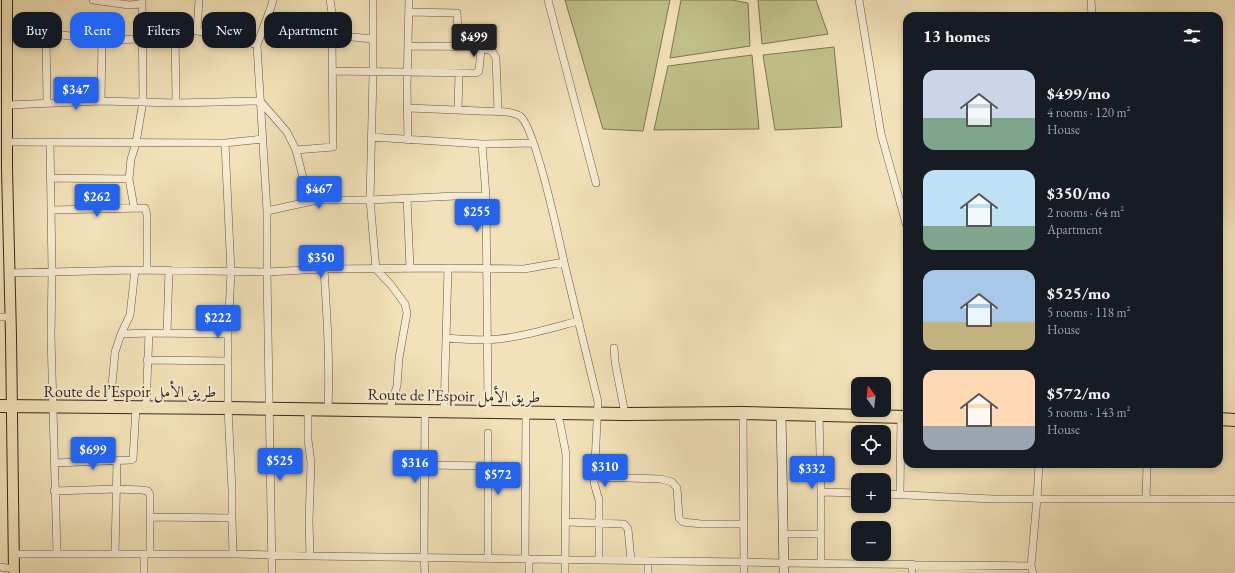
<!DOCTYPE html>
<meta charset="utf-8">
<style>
:root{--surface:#171b24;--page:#20242c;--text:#f1f3f6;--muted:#9ea1a6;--accent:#2563eb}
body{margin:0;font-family:"EB Garamond",Amiri,serif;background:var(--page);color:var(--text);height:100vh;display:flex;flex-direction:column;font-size:15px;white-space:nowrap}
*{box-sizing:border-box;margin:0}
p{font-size:13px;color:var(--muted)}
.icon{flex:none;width:22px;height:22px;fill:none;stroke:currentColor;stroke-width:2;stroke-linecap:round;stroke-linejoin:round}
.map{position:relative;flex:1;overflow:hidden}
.drawer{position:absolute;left:903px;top:12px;width:320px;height:456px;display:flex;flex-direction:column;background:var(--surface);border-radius:12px;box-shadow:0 2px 6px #0003}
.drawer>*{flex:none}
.hud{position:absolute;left:12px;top:12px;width:380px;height:36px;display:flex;gap:8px}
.needle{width:26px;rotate:345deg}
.buttons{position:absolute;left:851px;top:377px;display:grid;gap:8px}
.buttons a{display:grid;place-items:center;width:40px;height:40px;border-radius:8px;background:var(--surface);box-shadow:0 2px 6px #0003;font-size:20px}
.price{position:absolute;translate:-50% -34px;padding:0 9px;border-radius:4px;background:var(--accent);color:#fff;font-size:13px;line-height:26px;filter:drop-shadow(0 1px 2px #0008)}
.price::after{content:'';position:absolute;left:50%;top:24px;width:12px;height:9px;margin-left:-6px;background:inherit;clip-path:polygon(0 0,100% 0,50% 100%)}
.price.current{background:#222;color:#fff}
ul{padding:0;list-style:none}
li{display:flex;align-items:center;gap:12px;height:100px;padding:0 20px}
li span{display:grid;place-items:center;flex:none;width:112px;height:80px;border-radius:12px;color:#555}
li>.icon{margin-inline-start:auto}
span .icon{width:48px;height:48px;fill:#fffc;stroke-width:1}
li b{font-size:17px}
h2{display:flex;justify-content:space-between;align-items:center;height:48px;padding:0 20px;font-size:17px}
.chip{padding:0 14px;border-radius:12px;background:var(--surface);box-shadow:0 2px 6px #0003;font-size:14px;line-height:36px}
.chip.current{background:var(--accent);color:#fff}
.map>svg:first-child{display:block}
.green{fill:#c1c28b;stroke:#7d7455}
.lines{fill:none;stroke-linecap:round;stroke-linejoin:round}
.street-casing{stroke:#685646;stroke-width:8}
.secondary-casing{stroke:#39271f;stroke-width:10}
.primary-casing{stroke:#39271f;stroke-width:12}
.highway-casing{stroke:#39271f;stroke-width:14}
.street{stroke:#f7ecd2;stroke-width:7}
.secondary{stroke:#f7ecd2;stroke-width:9}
.primary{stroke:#f3e2b9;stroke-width:10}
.highway{stroke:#f3e2b9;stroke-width:12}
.labels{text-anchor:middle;stroke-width:4;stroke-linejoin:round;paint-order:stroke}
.street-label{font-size:16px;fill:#39271f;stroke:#f7ecd2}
</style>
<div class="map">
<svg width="1235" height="573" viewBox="0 0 1235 573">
<rect width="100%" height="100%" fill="#f3e2b9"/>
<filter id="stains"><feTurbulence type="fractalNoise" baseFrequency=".005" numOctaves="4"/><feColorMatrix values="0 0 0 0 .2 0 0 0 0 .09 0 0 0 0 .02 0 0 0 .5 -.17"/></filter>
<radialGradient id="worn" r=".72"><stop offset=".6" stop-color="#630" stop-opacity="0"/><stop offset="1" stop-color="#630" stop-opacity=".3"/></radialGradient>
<!-- green -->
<path class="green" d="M565,0H670L643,131L603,129Z
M681,0H732L748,3L750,46L670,58Z
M758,0H816L828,34L762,44Z
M834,47L842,127L775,130L763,55Z
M752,55L759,129L654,130L668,66Z"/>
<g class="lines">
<!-- street casing -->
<g class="street-casing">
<path id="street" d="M93,0L129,5L141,4
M330,0L332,13V35L373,39
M373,0V73L370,200L376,269L391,285L405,304L407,313L399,358L397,386L389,411
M548,0L596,183
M859,0L881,134L907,227
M1091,0L1092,16
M409,12L457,13L459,47
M143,29L197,31L230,37L257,45L271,7L273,0
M175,31L176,103
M197,31L199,0
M7,33H46L102,40L143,39
M46,33L47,103
M257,45L267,211V272L324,269L448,268L444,411
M409,46C429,47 475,44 492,51L496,58L498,111
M332,71L476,73L479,71L481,49
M101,101L102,40
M8,105L101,101L176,103L260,101L287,132L296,150L309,201
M408,108C432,109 457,110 481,111C492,112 511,110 520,116C535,127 559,239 564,262
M458,110L459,73
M371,137L482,144L486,196L488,406
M408,140L407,87L409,0
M7,142L225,143L262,139
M50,142L52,271L51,336L57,553
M225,143L231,272L228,334V408L232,490V518L233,554
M482,144L533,143
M296,150L333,147L332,35
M50,178L129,179
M407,198L410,268
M134,207L129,179L131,159L136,143L143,101L142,0
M51,210L145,208L147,215V270
M267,211L317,200H370L456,196H486
M448,268L524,269L564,262L598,402L594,483L599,500V560
M324,269C327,316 330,363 328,410
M9,273L135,270L267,272L272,573
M0,317H10
M167,333L169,270
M121,334L149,333L228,334
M446,338C463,339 481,341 499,339C526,336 552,328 578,321
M614,348L615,362L625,414
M147,360L228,361
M110,407L115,352L121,334L130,315L135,270
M146,407L149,333
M308,410V440L311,463L309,521L310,556
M425,411L424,557L425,573
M556,412L560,423L566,454L565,573
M743,413L744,573
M819,415L821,492V564
M54,463L131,460L133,459L136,407
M425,465L489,466
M595,477L661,479L672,482L677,488L679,518L683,522L701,524H743
M54,491L117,489L142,490L148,491L150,495V554
M821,492L858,493
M884,494L993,499H1235
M900,494L901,417
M1146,499L1147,464
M151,517L232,518
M566,522L624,524L628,529L631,560
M783,534H821
M15,554H233L310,556L744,562L783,563L1031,566
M115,554L117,461
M144,554V573
M488,559V433
M525,559L526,412
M0,567L14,569
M529,573V559
M648,573V561
M912,573V564
M1033,573L1031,566L1037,499L1039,464"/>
</g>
<!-- secondary casing -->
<g class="secondary-casing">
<path id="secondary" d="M781,414L784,573"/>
</g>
<!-- primary casing -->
<g class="primary-casing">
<path id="primary" d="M7,0V168L11,336L14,573"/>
</g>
<!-- highway casing -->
<g class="highway-casing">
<path id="highway" d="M0,406L228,408L625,414L743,413L907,417
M1219,419L1235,420"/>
</g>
<!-- street -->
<use href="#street" class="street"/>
<!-- secondary -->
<use href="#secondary" class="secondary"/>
<!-- primary -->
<use href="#primary" class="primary"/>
<!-- highway -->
<use href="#highway" class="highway"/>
</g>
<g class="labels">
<!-- street labels -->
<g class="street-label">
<text x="130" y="397">Route de l’Espoir طريق الأمل</text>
<text transform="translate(454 395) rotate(1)" y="6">Route de l’Espoir طريق الأمل</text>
</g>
</g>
<rect width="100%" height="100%" filter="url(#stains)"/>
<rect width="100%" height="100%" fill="url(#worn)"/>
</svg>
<div class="buttons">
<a><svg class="needle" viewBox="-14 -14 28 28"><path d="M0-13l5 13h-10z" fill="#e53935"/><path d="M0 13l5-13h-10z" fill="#9ea1a6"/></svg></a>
<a><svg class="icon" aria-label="locate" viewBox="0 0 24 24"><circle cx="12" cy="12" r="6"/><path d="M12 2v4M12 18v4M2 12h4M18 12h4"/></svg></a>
<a>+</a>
<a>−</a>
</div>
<b class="price current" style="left:474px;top:58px">$499</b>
<b class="price" style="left:76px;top:111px">$347</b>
<b class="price" style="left:319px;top:210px">$467</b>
<b class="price" style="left:97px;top:218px">$262</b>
<b class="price" style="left:477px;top:233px">$255</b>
<b class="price" style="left:321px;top:279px">$350</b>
<b class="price" style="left:218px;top:339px">$222</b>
<b class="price" style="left:93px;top:471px">$699</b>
<b class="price" style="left:280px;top:482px">$525</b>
<b class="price" style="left:415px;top:484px">$316</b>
<b class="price" style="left:605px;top:488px">$310</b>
<b class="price" style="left:812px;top:490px">$332</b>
<b class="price" style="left:498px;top:496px">$572</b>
<div class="hud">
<a class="chip">Buy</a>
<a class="chip current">Rent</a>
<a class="chip">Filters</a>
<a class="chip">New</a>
<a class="chip">Apartment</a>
</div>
<section class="drawer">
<h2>13 homes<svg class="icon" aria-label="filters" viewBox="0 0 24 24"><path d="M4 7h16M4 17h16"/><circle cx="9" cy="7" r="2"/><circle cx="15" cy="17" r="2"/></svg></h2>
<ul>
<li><span style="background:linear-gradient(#c9d6e8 60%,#7fa58c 0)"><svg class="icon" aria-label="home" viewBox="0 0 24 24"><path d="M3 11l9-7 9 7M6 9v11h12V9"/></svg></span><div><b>$499/mo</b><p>4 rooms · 120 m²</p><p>House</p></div></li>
<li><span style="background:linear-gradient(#bfe0f5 70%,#7fa58c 0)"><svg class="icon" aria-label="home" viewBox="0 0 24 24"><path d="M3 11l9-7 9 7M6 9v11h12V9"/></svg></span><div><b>$350/mo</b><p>2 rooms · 64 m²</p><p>Apartment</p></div></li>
<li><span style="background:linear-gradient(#a9c7e8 65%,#c2b280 0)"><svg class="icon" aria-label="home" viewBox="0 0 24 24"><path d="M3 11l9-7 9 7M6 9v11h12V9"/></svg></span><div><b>$525/mo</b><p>5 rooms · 118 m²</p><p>House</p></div></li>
<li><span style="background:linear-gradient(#ffd9b3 70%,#9aa5b1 0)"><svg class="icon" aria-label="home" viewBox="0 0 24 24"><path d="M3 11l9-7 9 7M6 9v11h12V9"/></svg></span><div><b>$572/mo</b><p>5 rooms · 143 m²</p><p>House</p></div></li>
</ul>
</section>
</div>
